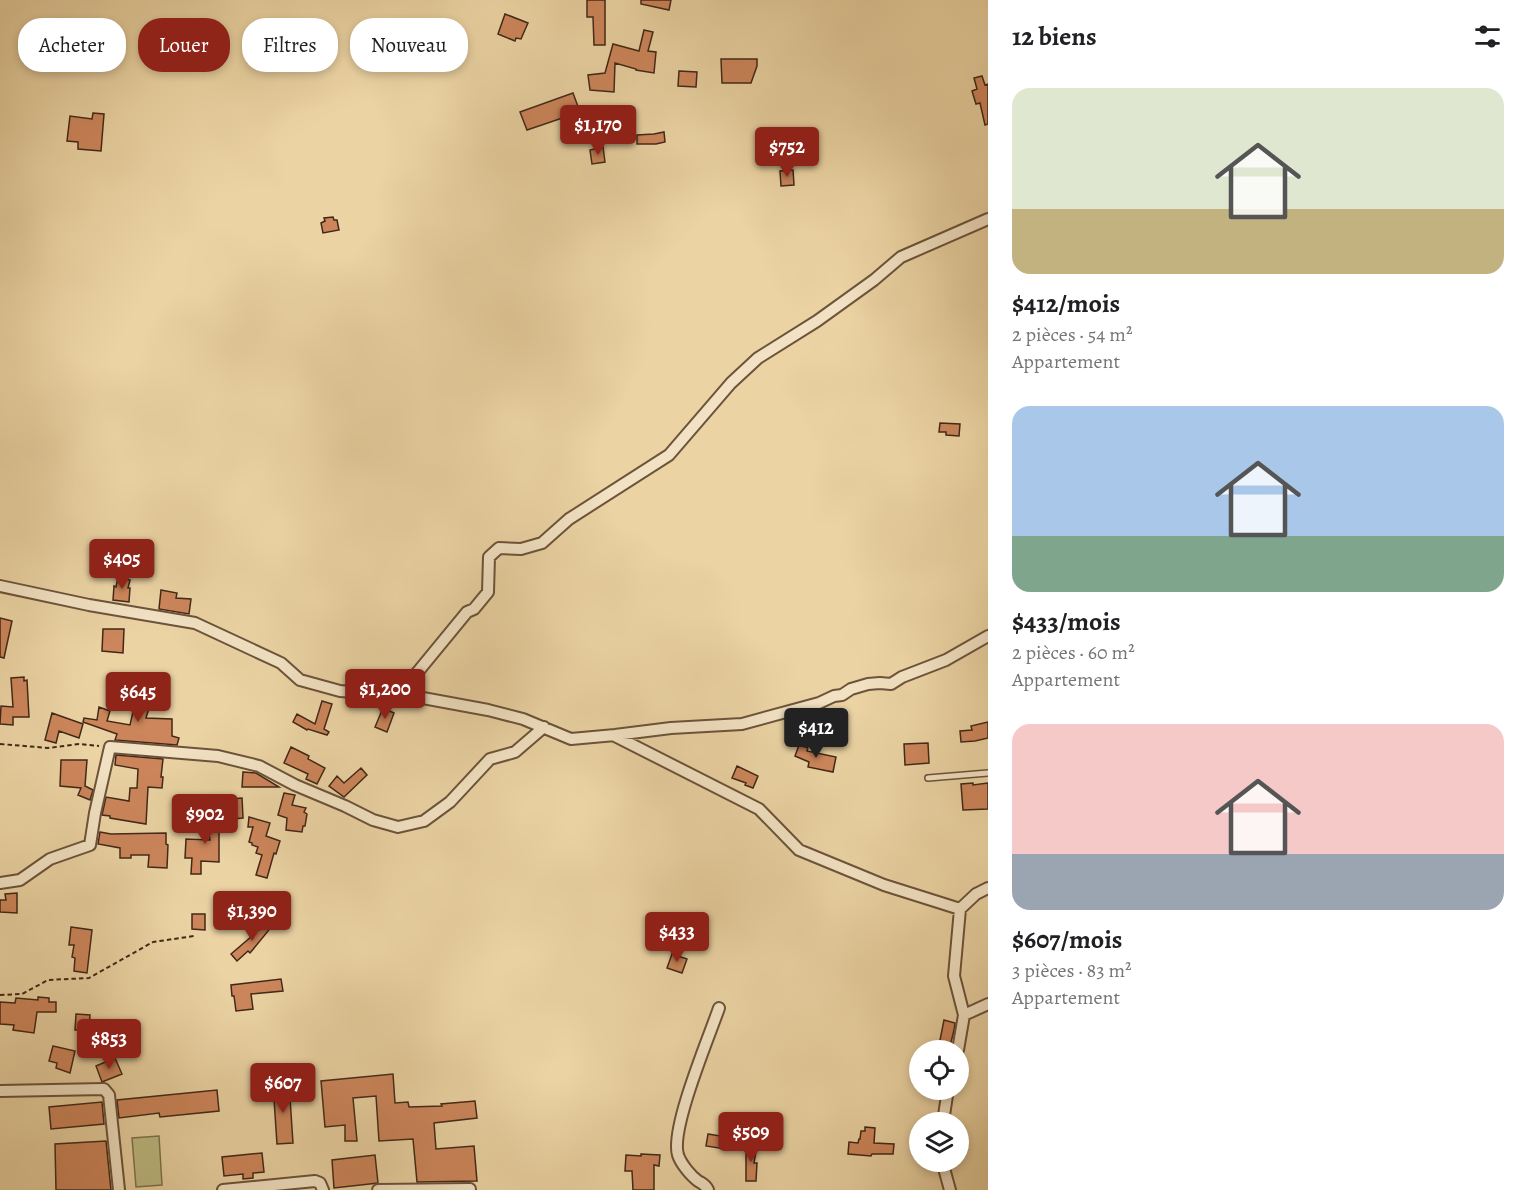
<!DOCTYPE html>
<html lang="fr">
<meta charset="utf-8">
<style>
:root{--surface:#fff;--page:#f2f2f2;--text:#202124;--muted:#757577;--accent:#8f2418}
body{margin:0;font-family:Alegreya,serif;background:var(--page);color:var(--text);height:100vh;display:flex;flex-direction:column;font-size:22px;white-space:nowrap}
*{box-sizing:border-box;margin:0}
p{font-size:20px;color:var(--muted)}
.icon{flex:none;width:33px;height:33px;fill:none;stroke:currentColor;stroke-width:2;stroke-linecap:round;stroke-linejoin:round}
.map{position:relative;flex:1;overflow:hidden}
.sheet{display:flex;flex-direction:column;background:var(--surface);width:540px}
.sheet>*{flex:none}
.banner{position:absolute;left:18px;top:18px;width:570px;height:54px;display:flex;gap:12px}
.controls{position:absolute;left:909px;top:1040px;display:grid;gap:12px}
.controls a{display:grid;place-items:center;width:60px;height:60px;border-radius:50%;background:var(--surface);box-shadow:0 3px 9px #0003;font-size:30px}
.price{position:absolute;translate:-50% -51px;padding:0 14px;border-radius:6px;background:var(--accent);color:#fff;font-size:20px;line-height:39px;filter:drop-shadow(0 2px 3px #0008)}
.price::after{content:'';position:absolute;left:50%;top:36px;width:18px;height:14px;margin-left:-9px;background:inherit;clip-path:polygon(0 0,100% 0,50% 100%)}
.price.on{background:#222;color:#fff}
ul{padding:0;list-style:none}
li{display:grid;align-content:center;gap:12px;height:318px;padding:0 24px}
li span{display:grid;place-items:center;height:186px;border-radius:18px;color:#555}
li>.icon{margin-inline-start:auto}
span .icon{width:108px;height:108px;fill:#fffc;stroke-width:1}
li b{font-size:26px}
h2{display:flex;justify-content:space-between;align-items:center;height:72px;padding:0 24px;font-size:26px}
.chip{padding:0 21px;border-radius:24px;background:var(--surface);box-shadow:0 3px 9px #0003;font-size:21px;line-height:54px}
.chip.on{background:var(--accent);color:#fff}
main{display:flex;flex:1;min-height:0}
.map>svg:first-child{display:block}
.green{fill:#bdbb81;stroke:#7f724c;stroke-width:1.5}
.building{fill:#cd865b;stroke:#412818;stroke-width:1.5}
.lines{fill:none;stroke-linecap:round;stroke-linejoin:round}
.service-casing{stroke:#6c533b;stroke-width:8}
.minor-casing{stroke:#6c533b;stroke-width:14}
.path{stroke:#412818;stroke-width:2;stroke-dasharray:4.5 3;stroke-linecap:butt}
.service{stroke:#f2e2c3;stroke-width:5}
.minor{stroke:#f2e2c3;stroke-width:10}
</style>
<main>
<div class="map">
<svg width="988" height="1190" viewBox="0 0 988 1190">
<rect width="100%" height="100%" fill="#ebd3a3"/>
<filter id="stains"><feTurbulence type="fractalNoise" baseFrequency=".00333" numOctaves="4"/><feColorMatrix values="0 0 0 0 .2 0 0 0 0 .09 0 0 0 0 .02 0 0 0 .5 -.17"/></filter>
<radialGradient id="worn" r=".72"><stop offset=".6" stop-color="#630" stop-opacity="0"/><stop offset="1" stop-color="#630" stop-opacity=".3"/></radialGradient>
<!-- green -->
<path class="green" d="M159,1136L162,1185L136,1187L132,1138Z"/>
<!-- building -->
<path class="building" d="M587,0H605V45H594L593,17H587Z
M641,0H671L669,10L641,4Z
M505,14L528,23L521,39L516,38L515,41L498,34Z
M644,30L653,32L648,51L656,52L654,73L636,70V69L615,63L614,92L590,90L588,75L605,73L613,44L639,51Z
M721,59H757V66L751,83H722Z
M679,71L697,72L696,87L678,86Z
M982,76L985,85L988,84V124L985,125L980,103L976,104L972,91L977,89L974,78Z
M573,93L580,112L527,130L520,112Z
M93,113L104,114L101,151L78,149V142L67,141L70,116L92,119Z
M664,132L665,142L656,144H637V135L654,134Z
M603,147L605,162L592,164L590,150Z
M793,170L794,185L781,186L780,171Z
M333,217L334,220H337L339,230L323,233L321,223L325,221L324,218Z
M940,423L960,424L959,436L946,435V432H939Z
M118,577L130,580L128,588H130L129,602L113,600L114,586L116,587Z
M161,590L177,593L176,598L191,599L189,614L159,609Z
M0,618L12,621L4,658L0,657Z
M103,629H124L123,653L102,651Z
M24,677V681L27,680L29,717H13V725L0,724L1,706L13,707L11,678Z
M137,682L149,685L145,699L151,701L146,718L172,719V736L179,738L177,745L115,740L117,734L83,722L84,718L97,720L99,707L110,711L107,721L130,725L137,694L134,693Z
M322,701L332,704L324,729L329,732L327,735L308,729L307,730L293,722L297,714L315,724Z
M383,708L394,713L387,732L375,727Z
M52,713L83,724L79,738L59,731L56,743L45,740Z
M988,722V738L975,741L961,742L960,731L972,730L971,726Z
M928,743L929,763L905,765L904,744Z
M799,745L808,748L807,751L836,757L833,772L808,767L809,762L795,756Z
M291,747L309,756L308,759L325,768L317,784L306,779L308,774L284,763Z
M116,755L163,759L161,777H163L162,788L148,787L146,824L110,818V816L102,815L106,797L129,801L130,788H137L138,769L115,765Z
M61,760H87L85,786L93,790L90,800L78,795L81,788L60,786Z
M737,766L758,776L753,788L745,785L746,783L732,778Z
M361,768L367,775L344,797L329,786L337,776L344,783Z
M243,772L256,773L279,787H242Z
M973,783V785L988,783V809L963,810L961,784Z
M284,793L295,795L292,805L306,808L304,812L307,814L305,826H303L302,832L286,830L287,818L278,815Z
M242,798L243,818L232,819L231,799Z
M214,808L219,831V862L201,861V874H191L192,858H185L186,839L210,840L204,810Z
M249,817L270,823L266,836L280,841L276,854L274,853L267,878L256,875L262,855L256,853L258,847L252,845V843L249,842L253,827H248Z
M100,832L111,834L166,833V844L168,845L167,868L148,867L149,855H131V858H120V848L98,844Z
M17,893V913L0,912V900H6L5,894Z
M192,914H205V930L192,929Z
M269,922L273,925L250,953L248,951L237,961L231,954L252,936L251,935L257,928L259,930Z
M71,927L92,930L87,973L74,971L75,958L72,957L74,945H69Z
M672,954L687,959L682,973L667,968Z
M281,979L283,991L251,994L253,1009L236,1011L234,996H232L231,985Z
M38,997L49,998V1002H56V1012H37L34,1033L13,1030L14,1025L0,1024V1002L15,1003L16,998L38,1000Z
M76,1014L90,1015L89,1030H75Z
M944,1020L955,1023L954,1030L949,1050H938Z
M53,1046L75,1051L70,1073L56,1068L57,1063L49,1061Z
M115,1058L122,1074L102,1082L96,1066Z
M393,1074L395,1103L408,1102L409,1107L442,1106L441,1104L475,1101L477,1118L434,1123L436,1149L474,1146L477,1181L417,1182L413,1139L379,1141L376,1096L353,1098L357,1141H345V1125L325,1127L321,1081Z
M289,1083L293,1143L277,1144L273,1084Z
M217,1090L219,1111L160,1117L159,1113L119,1118L117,1100Z
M102,1102L104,1124L51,1129L49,1107Z
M865,1127L875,1128L874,1143L894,1144L893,1154H872L871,1156L848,1154L849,1142L858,1143L859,1139H860L861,1131H865Z
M708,1134L727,1137L725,1149L706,1146Z
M106,1141L111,1190H56L55,1144Z
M747,1144L757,1146L754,1163H757L756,1181H746V1155Z
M262,1153L264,1172L253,1173V1178L243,1179V1174L224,1176L222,1157Z
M641,1154L660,1155L659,1166L654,1165V1190H633L632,1171H625L626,1155L641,1156Z
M375,1155L378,1183L334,1188L332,1160Z"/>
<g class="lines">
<!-- service casing -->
<g class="service-casing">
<path id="service" d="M928,778L988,773"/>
</g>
<!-- minor casing -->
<g class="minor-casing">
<path id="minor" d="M0,586L89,605L195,623L281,663L300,680L340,691L412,696L488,710L523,719L571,739L615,735L671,728L742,724L819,703L834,696L842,695L851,689L868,684L880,683L891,684L902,677L946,660L988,636
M398,696L467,612L474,609L488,592L489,557L499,548L521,549L542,543L569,519L669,455L731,383L758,358L817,321L874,280L901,257L988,219
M615,736L759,809L799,850L884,885L960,909
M0,883L20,880L50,859L90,845L95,813L110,747L218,756L259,766L295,785L345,806L373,820L398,827L424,821L450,802L490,759L515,752L544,727
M964,1015L954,976L960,909L976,894L988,888
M958,1050L964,1015L988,1004
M0,1091L104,1089L109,1095L119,1190
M943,1122L948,1089
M942,1161L950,1190
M223,1190L315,1181L320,1183L323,1190
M378,1190L470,1189
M708,1190C705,1184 703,1184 698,1181C691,1176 681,1164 678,1155C670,1129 709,1037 719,1008"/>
</g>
<!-- path -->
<path class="path" d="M0,744L48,748L79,744L99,746
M0,995L22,994L48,980L89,978L153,942L194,936"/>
<!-- service -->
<use href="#service" class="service"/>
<!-- minor -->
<use href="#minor" class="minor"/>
</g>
<rect width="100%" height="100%" filter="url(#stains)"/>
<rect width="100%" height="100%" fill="url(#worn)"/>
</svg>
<div class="controls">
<a><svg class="icon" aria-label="locate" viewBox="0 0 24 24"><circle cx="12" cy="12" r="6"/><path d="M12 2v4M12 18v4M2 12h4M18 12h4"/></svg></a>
<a><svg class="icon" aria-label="layers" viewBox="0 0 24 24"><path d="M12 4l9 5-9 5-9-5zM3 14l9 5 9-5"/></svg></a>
</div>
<b class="price" style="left:598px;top:156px">$1,170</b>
<b class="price" style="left:787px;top:178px">$752</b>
<b class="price" style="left:122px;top:590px">$405</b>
<b class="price" style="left:385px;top:720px">$1,200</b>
<b class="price" style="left:138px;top:723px">$645</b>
<b class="price on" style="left:816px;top:759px">$412</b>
<b class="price" style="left:205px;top:845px">$902</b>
<b class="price" style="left:252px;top:942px">$1,390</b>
<b class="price" style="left:677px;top:963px">$433</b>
<b class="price" style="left:109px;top:1070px">$853</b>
<b class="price" style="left:283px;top:1114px">$607</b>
<b class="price" style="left:751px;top:1163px">$509</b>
<div class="banner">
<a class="chip">Acheter</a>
<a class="chip on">Louer</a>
<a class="chip">Filtres</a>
<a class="chip">Nouveau</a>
</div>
</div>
<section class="sheet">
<h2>12 biens<svg class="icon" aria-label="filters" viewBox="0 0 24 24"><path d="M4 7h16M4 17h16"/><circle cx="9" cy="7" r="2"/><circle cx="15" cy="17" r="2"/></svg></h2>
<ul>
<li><span style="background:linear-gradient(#dfe7d0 65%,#c2b280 0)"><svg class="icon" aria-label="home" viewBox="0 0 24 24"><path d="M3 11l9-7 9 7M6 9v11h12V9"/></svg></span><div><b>$412/mois</b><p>2 pièces · 54 m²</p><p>Appartement</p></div></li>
<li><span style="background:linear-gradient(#a9c7e8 70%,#7fa58c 0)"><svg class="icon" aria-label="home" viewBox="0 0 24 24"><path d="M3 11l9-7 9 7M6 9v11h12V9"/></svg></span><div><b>$433/mois</b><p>2 pièces · 60 m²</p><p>Appartement</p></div></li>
<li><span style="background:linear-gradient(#f6c9c9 70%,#9aa5b1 0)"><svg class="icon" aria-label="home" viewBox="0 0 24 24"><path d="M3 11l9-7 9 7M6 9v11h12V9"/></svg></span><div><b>$607/mois</b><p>3 pièces · 83 m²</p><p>Appartement</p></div></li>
</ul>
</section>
</main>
